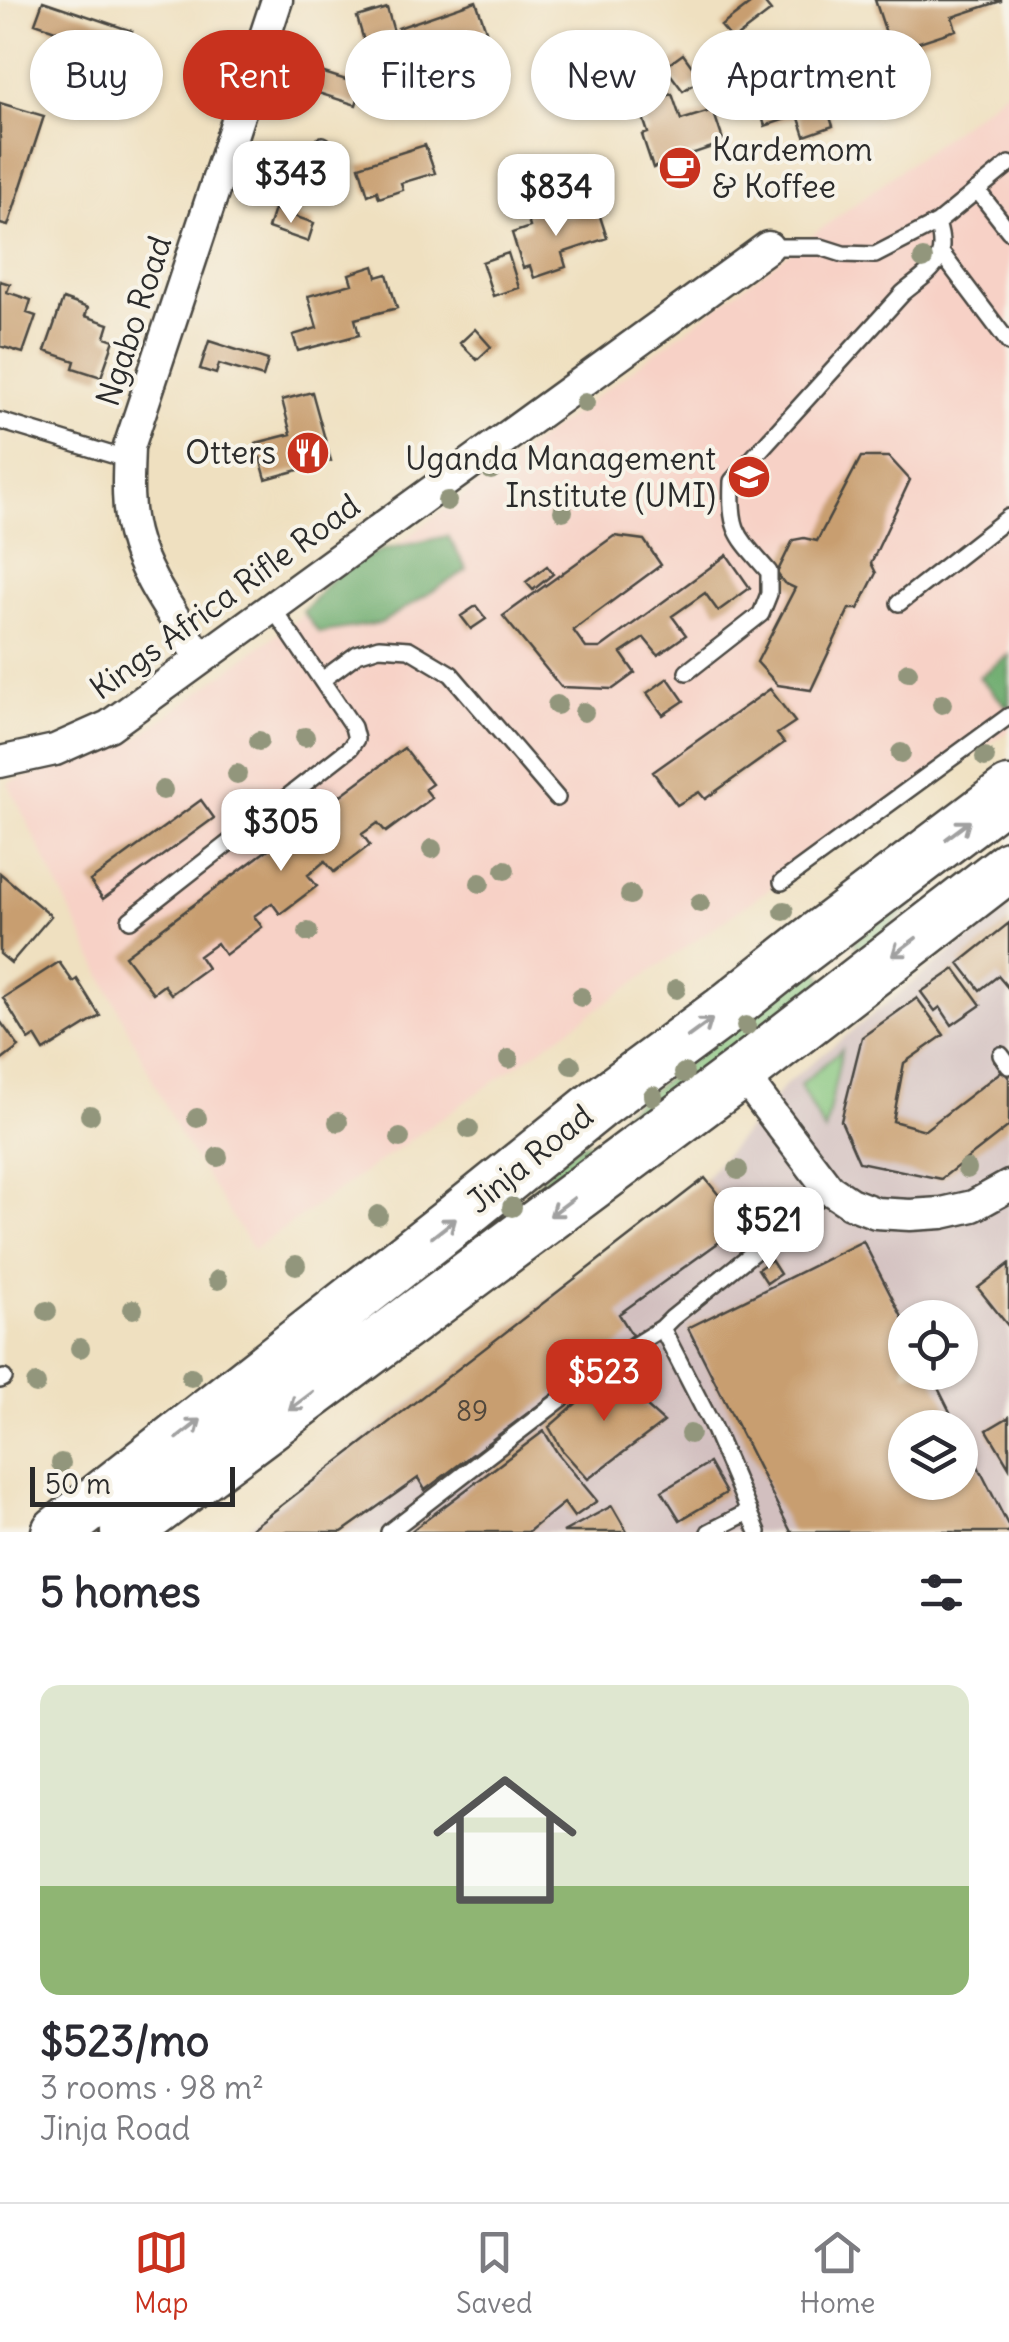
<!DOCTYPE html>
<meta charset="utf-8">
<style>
:root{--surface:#fff;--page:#f2f2f3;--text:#2b2b33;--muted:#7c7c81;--line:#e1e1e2;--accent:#c8321e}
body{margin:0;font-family:Delius,sans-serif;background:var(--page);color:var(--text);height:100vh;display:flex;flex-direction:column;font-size:38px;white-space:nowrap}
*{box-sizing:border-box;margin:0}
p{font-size:32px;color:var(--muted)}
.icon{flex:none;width:55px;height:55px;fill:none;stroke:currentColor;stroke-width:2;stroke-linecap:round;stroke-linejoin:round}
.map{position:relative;height:1532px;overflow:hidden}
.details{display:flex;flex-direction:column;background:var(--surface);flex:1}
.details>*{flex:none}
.top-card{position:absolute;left:30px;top:30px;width:950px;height:90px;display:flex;gap:20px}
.controls{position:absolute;left:888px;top:1300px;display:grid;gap:20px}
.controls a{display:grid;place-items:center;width:90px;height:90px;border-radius:50%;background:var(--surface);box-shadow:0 2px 8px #0004;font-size:50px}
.scale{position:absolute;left:30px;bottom:25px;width:205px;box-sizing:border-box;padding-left:10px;border:5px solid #2b2b2b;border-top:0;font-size:28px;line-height:35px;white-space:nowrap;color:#2b2b2b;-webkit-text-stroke:8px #f7f3e8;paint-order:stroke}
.price{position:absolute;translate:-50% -85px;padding:0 22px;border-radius:20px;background:#fff;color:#222;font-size:32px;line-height:65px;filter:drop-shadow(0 2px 5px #0008)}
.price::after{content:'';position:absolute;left:50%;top:60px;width:30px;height:22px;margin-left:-15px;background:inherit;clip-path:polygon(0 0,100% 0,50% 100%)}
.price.on{background:var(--accent);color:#fff}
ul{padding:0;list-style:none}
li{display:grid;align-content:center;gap:20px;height:530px;padding:0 40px}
li span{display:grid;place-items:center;height:310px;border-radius:20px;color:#555}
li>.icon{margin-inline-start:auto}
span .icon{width:180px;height:180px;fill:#fffc;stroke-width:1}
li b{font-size:42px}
h2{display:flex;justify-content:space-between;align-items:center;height:120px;padding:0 40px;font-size:42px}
.tag{padding:0 35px;border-radius:45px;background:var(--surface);box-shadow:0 2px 8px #0004;font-size:35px;line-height:90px}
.tag.on{background:var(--accent);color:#fff}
.tabs{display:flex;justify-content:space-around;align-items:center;height:140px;border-top:2px solid var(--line);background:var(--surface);font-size:28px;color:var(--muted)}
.tabs a{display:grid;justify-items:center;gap:5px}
.tabs .on{color:var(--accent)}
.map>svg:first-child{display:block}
.built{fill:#f7d1c6}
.industrial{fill:#d2bfbf;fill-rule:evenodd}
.green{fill:#84c57d;stroke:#587854;stroke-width:2.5}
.forest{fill:#6baa6c;stroke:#4b6a4c;stroke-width:2.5}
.building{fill:#c89e6f}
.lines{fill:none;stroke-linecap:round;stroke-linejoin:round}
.service-casing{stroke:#484641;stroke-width:20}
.minor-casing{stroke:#484641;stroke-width:35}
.trunk-casing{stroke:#484641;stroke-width:55}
.service{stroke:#fff;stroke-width:15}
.minor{stroke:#fff;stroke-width:30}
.trunk{stroke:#fff;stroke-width:50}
.tree{fill:#92967c}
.oneway{stroke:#a0a0a0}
.labels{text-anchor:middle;stroke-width:8;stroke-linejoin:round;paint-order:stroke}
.number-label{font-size:28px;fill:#52483c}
.poi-label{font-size:32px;fill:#2b2b2b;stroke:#f7f3e8;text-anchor:end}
.street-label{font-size:32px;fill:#2b2b2b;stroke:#f7f3e8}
</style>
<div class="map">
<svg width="1009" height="1532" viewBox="0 0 1009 1532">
<rect width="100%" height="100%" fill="#f7f3e8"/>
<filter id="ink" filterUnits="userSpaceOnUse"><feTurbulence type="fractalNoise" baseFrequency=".01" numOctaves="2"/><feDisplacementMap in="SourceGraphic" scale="20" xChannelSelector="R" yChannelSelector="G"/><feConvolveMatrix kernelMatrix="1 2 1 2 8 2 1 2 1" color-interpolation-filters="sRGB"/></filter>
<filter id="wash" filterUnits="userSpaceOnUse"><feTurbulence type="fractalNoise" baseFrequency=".0048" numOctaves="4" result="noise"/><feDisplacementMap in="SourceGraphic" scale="40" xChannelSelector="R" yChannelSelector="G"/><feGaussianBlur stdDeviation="2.25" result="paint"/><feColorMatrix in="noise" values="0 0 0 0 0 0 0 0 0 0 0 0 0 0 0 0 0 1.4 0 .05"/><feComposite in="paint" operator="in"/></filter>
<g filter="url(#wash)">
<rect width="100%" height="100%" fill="#efe0c0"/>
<!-- built -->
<path class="built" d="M1009,89V731L799,868L253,1250L180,1136L8,783L136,739Z"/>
<!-- industrial -->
<path class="industrial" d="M1009,906V1532H242L705,1178L788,1082ZM905,1318H960V1372H905ZM905,1428H960V1482H905Z"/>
<!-- green -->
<path class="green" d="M936,883L868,947H856L854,941L893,910Z
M811,970L819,971L823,977L822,984L634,1122L626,1121L622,1113Z
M842,1049L825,1132L800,1085Z
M583,1143H591L598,1148V1155L520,1203L561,1159Z"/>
<!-- forest -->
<path class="forest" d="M448,536L467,570L381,623L319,633L303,612L341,568L382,550Z
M1009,655V709L979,677Z"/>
<g id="blocks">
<!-- building -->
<path class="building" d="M755,0H762L771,11L733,40L721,26Z
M875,0H1001V1L952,17L956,30L892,51Z
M43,1L132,31L118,71L110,68L105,81L94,77L90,88L54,75L67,34L35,23Z
M476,1L486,30L479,33L480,37L449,48L451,54L412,68L398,28Z
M387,8L394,32L364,41L357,17Z
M813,52L821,73L847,64L851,74L859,71L866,92L826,105L833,126L805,136L798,115L765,126L754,93L781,83L775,65Z
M683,54L701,79L683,91L665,67Z
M321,72L362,85L356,105L315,92Z
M672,94L681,120L713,110L724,143L688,155L692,168L662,177L658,166L653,168L642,135L648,133L639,105Z
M0,103L44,116L8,226L0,224Z
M425,145L435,173L401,183L403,190L379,198L377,191L368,195L359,166Z
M548,207L552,221L597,207L607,238L562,253L566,267L534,278L530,266L523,268L512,233L530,227L526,214Z
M274,209L314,223L308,242L268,228Z
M508,253L519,288L493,296L482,262Z
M374,266L377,277L387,274L397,308L355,319L359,335L298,351L293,335L317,328L308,296L352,284L349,274Z
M0,281L10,284L7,292L31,300L27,313L36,316L23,353L0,346Z
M63,299L88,308L85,316L109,324L105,337L114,340L101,377L73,368L75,361L45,351Z
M475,329L491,347L477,360L460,343Z
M209,341L268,360L263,377L219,364L216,374L200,369Z
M312,392L331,461L266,479L256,443L291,434L282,400Z
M861,457H889L910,480L871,563L876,573L858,609H849L811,690L778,685L757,662L795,588L784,583L777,573L793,540L804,538L817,541Z
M614,536L644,540L661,565L573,630L586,648H600L727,555L750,588L718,611L705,593L672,616L686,635L658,655L644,638L621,653L635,673L613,689L561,687L503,616Z
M547,566L553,574L533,590L526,582Z
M476,606L486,619L471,629L461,616Z
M668,678L684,701L663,715L647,693Z
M770,689L795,722L777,734L784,743L705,799L699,792L677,805L653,772Z
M404,748L432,784L425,789L432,798L386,832L378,823L362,834L370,845L334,872L325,861L308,875L317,886L280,914L272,903L254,916L262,927L225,955L217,943L199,956L207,968L171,994L164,985L153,993L125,956Z
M201,800L214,818L103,899L90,881Z
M0,873L51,916L11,963L0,954Z
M1009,923V989L998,976L980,990L959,963Z
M59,962L73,982L77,979L100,1016L44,1051L35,1036L29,1040L3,998Z
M955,969L981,1005L952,1025L940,1007L935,1011L921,992Z
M917,998L944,1035L904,1063L893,1121L925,1130L1003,1070L1009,1078V1126L941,1179L859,1162L841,1121L862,1037Z
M0,1021L19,1047L2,1060L0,1058Z
M705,1178L743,1225L619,1314L632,1335L425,1490L418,1478L342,1532H247Z
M863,1241L905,1323V1372H930L958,1428H905V1482H960V1431L1009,1527V1532H791L688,1328Z
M771,1260L780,1274L767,1283L758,1269Z
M1009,1264V1327L978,1288Z
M620,1365L637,1398L664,1422L588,1479L562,1450L549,1427Z
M1009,1417V1467L987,1430Z
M544,1431L558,1454L597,1501L574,1517L564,1503L528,1532H410Z
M709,1463L726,1493L680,1520L662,1491Z
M612,1506L627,1532H563Z"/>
</g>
</g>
<g filter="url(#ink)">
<use href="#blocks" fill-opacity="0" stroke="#484641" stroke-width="2.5"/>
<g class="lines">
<!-- service casing -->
<g class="service-casing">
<path id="service" d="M227,155L313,180L323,145
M977,190L1009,231
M768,247H821L843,254L875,255L937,223L1009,164
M942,254L1009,343
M0,421L129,460
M899,603L1009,517
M687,672L761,614L769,594V572C736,534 730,532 732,481L903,293C931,270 950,263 937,223
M322,680L357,654L379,647L409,649L451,674L557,798
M782,882L1009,716
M130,920L350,748L356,739L353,727L272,607
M1001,1055L1009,1066
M0,1380L4,1378
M389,1532L617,1356L662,1328
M709,1532L748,1512
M758,1532L712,1425L662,1328L672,1318L759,1248L829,1189"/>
</g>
<!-- minor casing -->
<g class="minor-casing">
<path id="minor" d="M200,658C177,619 144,578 133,533C126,505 128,476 129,447L277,0
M0,762L55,750L109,726L768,247
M741,1073L829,1189L850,1203L876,1213L910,1215L942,1213L973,1206L1009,1186"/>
</g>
<!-- trunk casing -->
<g class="trunk-casing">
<path id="trunk" d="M57,1532L451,1223L597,1105L724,1011L803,948L1009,792
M126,1532L741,1073L1009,866"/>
</g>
<!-- service -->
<use href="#service" class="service"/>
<!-- minor -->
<use href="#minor" class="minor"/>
<!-- trunk -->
<use href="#trunk" class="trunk"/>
</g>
<!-- trees -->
<g class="tree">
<circle cx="923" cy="259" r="10"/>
<circle cx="585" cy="403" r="10"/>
<circle cx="491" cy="470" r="10"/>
<circle cx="447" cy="501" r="10"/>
<circle cx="563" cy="511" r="10"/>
<circle cx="908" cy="672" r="10"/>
<circle cx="942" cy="704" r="10"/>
<circle cx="557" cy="705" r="10"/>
<circle cx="584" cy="712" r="10"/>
<circle cx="305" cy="737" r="10"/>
<circle cx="259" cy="741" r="10"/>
<circle cx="901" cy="753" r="10"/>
<circle cx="985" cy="757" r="10"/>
<circle cx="237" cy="774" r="10"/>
<circle cx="163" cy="790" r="10"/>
<circle cx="432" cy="849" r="10"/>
<circle cx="505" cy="870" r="10"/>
<circle cx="480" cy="883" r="10"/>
<circle cx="630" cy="895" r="10"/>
<circle cx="700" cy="903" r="10"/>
<circle cx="784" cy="911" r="10"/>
<circle cx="308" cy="932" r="10"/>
<circle cx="676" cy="989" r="10"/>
<circle cx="581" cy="997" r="10"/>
<circle cx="746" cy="1026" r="10"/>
<circle cx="509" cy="1059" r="10"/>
<circle cx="571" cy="1065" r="10"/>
<circle cx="684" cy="1073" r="10"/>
<circle cx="653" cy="1096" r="10"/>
<circle cx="90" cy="1115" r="10"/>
<circle cx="197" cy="1118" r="10"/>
<circle cx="338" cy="1122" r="10"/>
<circle cx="469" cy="1129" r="10"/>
<circle cx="400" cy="1138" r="10"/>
<circle cx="218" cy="1157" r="10"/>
<circle cx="967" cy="1169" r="10"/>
<circle cx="738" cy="1170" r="10"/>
<circle cx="512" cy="1207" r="10"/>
<circle cx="378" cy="1215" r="10"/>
<circle cx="296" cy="1265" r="10"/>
<circle cx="218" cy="1280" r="10"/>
<circle cx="133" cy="1309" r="10"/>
<circle cx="47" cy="1311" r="10"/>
<circle cx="80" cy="1348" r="10"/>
<circle cx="191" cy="1377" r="10"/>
<circle cx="36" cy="1384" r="10"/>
<circle cx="690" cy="1434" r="10"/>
<circle cx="61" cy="1463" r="10"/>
</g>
<!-- one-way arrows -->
<defs><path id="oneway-shaft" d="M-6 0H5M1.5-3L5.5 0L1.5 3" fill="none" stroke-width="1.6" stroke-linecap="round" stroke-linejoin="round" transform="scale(2.5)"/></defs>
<g class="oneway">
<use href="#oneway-shaft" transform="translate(958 830) rotate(-37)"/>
<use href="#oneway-shaft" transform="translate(904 947) rotate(143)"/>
<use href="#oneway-shaft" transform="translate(700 1028) rotate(-36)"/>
<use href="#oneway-shaft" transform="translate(562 1207) rotate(143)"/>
<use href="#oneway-shaft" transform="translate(444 1228) rotate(-38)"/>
<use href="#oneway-shaft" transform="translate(301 1401) rotate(143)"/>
<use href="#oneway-shaft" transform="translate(189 1429) rotate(-38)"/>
</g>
</g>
<!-- icons -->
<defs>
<g id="cafe-disc" transform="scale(2.25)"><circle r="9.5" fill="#c8321e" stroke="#f7f3e8"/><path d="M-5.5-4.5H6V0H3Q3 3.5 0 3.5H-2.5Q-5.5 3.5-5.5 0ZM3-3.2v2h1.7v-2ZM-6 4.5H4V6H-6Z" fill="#fff"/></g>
<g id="restaurant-disc" transform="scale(2.25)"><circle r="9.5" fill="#c8321e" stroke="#f7f3e8"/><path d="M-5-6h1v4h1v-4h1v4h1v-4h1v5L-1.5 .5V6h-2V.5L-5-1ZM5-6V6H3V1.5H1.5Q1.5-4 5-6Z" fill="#fff"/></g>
<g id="university-disc" transform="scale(2.25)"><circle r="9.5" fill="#c8321e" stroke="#f7f3e8"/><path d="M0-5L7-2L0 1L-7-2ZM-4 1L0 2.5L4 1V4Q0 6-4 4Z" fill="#fff"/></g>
</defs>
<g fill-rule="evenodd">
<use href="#cafe-disc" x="680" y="168"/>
<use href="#restaurant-disc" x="308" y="453"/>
<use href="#university-disc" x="749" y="477"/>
</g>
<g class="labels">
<!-- number labels -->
<g class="number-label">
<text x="472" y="1421">89</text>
</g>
<!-- poi labels -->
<g class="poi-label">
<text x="712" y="161" text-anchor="start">Kardemom<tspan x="712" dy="37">&amp; Koffee</tspan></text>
<text x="276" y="464">Otters</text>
<text x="716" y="470">Uganda Management<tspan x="716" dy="37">Institute (UMI)</tspan></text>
</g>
<!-- street labels -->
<g class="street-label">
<text transform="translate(134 321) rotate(-72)" y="11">Ngabo Road</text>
<text transform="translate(225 597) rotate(-36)" y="11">Kings Africa Rifle Road</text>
<text transform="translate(530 1159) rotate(-39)" y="11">Jinja Road</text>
</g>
</g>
</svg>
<div class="controls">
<a><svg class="icon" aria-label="locate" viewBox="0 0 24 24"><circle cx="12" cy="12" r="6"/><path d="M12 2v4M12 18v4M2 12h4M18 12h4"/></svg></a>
<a><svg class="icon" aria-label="layers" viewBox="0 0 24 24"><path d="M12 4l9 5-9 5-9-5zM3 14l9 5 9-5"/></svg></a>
</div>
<div class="scale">50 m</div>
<b class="price" style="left:291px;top:226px">$343</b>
<b class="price" style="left:556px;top:239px">$834</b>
<b class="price" style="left:281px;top:874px">$305</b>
<b class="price" style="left:769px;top:1272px">$521</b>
<b class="price on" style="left:604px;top:1424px">$523</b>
<div class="top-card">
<a class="tag">Buy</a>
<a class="tag on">Rent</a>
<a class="tag">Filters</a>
<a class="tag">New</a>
<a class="tag">Apartment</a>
</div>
</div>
<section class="details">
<h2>5 homes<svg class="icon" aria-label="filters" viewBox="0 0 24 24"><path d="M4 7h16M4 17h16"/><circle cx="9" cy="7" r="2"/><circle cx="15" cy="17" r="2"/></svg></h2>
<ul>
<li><span style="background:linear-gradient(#dfe7d0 65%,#8fb573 0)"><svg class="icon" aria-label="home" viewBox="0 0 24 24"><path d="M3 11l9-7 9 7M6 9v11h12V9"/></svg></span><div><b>$523/mo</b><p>3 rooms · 98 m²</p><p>Jinja Road</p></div></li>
</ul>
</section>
<nav class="tabs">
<a class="on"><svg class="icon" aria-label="map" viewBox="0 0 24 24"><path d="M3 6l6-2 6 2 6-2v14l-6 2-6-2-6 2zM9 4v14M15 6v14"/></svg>Map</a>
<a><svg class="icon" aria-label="saved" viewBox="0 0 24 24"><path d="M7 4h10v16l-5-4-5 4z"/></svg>Saved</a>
<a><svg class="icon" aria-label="home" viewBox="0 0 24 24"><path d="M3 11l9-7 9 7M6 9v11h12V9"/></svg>Home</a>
</nav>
